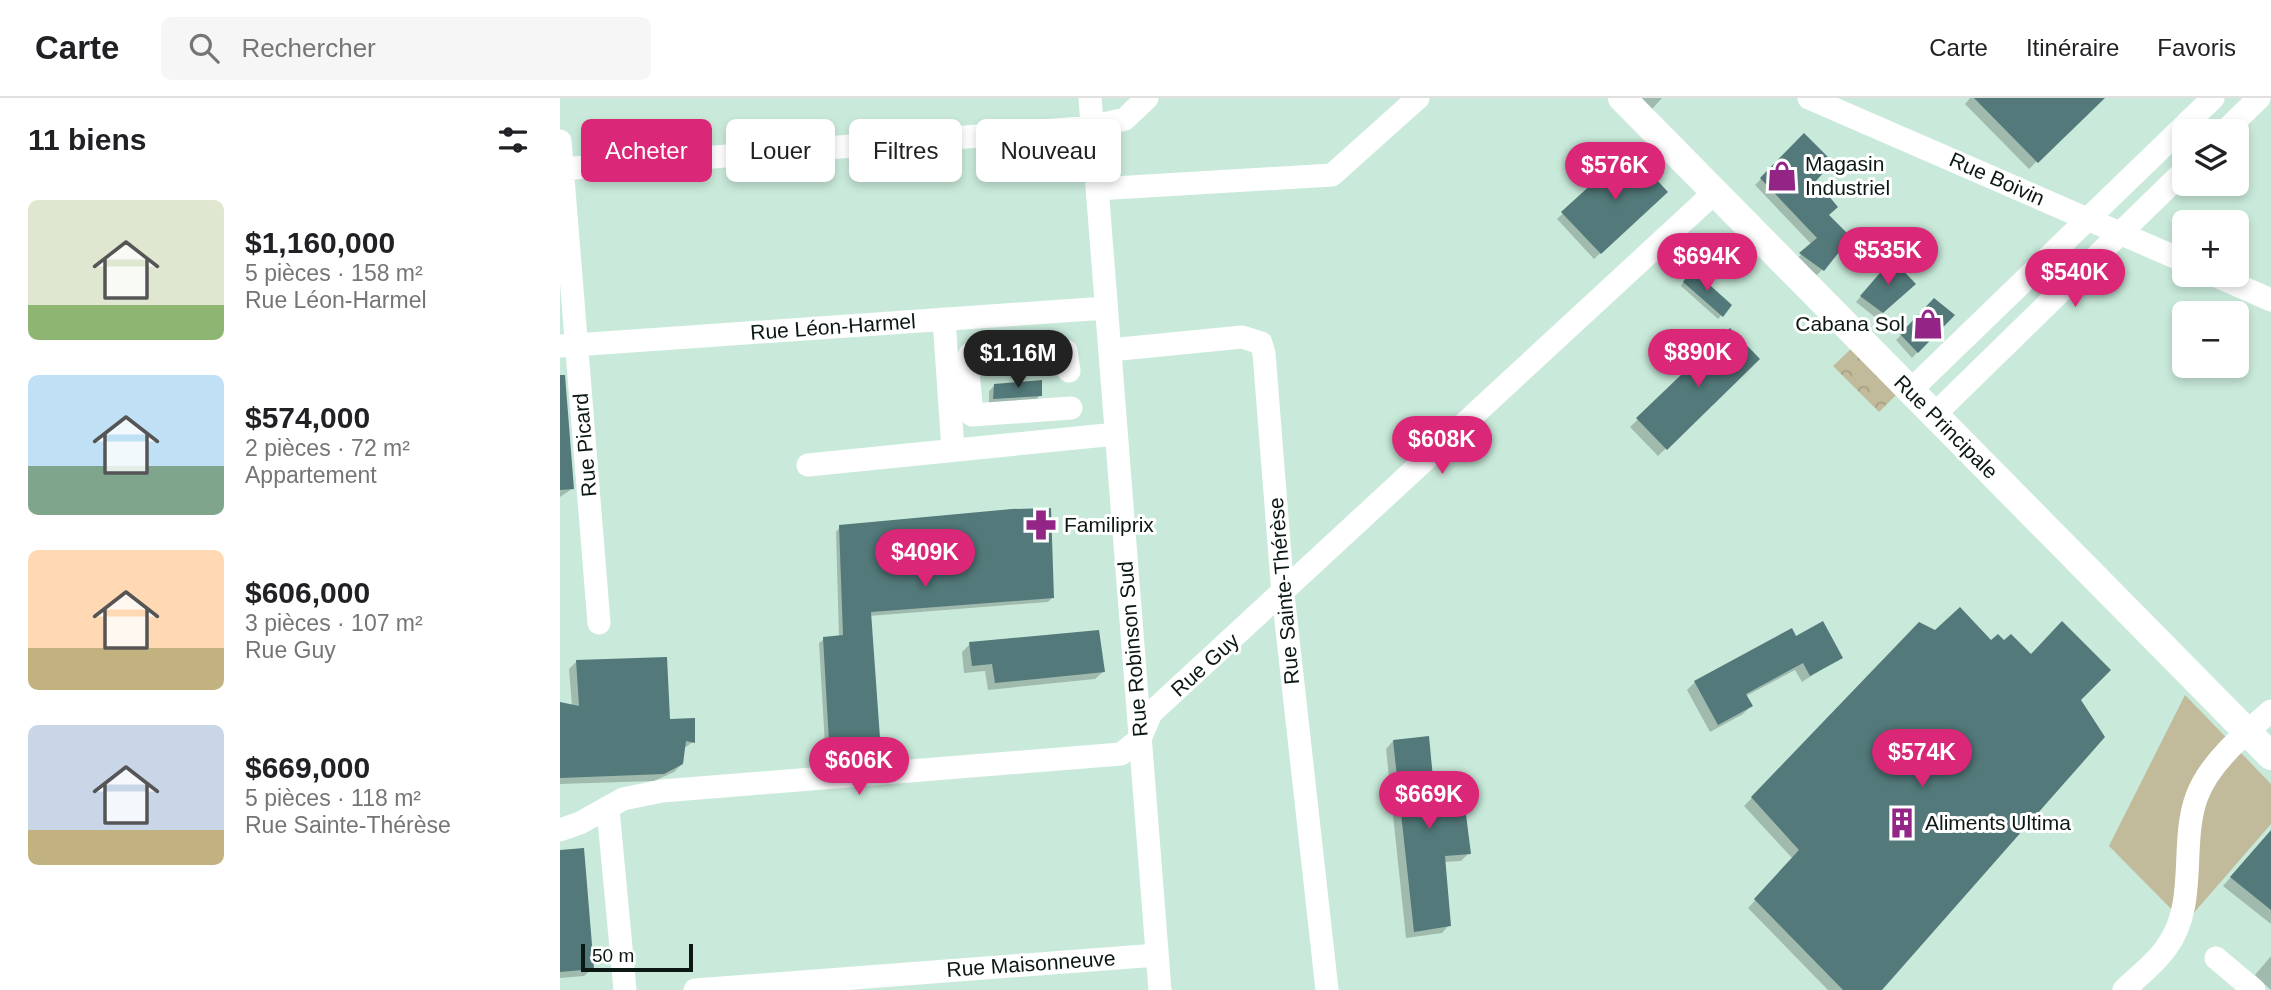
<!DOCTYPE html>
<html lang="fr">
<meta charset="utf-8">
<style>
:root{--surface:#fff;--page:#f6f6f6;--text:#202124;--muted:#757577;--line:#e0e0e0;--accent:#db2777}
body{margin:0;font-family:Arial,sans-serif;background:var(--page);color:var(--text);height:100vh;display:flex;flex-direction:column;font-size:26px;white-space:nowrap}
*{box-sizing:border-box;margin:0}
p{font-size:23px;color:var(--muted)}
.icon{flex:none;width:38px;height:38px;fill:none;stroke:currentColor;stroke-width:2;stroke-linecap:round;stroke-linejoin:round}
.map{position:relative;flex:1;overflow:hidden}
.details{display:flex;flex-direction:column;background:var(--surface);width:560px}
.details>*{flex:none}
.guide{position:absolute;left:21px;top:21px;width:665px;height:63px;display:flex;gap:14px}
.fabs{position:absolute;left:1612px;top:21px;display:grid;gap:14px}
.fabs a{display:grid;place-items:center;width:77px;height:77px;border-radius:10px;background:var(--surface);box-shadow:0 4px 10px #0003;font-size:35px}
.scale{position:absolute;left:21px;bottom:18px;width:112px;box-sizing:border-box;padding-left:7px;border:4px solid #0c1813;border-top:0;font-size:19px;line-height:24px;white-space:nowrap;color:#0c1813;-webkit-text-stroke:5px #fff;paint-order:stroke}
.price{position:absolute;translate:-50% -60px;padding:0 16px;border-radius:24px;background:var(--accent);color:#fff;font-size:23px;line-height:46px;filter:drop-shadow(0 2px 4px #0008)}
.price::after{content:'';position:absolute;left:50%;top:42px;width:21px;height:16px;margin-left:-10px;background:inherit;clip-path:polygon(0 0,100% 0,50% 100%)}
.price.active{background:#222;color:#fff}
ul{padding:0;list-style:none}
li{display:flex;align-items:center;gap:21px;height:175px;padding:0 28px}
li span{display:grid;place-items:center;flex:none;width:196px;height:140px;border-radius:10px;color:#555}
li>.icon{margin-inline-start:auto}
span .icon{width:84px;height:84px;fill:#fffc;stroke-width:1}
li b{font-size:30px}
h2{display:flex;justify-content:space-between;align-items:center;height:84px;padding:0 28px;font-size:30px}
.tag{padding:0 24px;border-radius:10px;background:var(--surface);box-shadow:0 4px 10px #0003;font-size:24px;line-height:63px}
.tag.active{background:var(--accent);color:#fff}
header{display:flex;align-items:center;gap:42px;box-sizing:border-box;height:98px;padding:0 35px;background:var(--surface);border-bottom:2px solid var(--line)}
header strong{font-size:33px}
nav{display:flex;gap:38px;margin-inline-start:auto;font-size:24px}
.search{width:490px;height:63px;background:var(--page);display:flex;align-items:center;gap:18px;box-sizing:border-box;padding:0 24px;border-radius:10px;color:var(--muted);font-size:26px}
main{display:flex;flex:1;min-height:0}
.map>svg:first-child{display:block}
.green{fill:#c1ba9b}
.park{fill:url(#park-crowns)}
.shadow{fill:#0003}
.building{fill:#53797a}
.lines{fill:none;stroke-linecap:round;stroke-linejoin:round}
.minor{stroke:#fff;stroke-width:23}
.major{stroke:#fff;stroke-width:28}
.labels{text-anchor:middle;stroke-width:6;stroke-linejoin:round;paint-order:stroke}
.poi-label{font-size:21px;fill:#0c1813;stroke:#fff;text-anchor:start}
.street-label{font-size:21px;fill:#0c1813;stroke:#fff}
</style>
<header>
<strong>Carte</strong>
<div class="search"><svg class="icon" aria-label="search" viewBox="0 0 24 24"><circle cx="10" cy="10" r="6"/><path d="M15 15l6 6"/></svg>Rechercher</div>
<nav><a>Carte</a><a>Itinéraire</a><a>Favoris</a></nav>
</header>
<main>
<section class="details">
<h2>11 biens<svg class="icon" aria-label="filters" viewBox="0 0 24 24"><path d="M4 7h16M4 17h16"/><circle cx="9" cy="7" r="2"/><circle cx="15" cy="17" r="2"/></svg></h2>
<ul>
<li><span style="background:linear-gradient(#dfe7d0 75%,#8fb573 0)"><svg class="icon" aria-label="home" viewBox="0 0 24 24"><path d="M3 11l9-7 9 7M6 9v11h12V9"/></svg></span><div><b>$1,160,000</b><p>5 pièces · 158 m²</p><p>Rue Léon-Harmel</p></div></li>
<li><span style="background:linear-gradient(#bfe0f5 65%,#7fa58c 0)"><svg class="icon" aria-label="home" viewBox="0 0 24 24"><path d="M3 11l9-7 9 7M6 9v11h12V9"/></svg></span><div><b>$574,000</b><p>2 pièces · 72 m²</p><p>Appartement</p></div></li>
<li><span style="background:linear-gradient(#ffd9b3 70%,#c2b280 0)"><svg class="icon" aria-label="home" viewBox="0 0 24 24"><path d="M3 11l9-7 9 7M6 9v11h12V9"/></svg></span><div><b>$606,000</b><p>3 pièces · 107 m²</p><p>Rue Guy</p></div></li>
<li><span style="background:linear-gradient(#c9d6e8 75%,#c2b280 0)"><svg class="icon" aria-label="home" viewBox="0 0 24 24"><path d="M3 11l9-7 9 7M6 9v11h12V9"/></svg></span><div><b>$669,000</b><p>5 pièces · 118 m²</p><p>Rue Sainte-Thérèse</p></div></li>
</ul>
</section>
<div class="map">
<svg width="1711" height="892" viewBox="0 0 1711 892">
<defs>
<pattern id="park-crowns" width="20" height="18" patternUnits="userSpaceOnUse" patternTransform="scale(1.75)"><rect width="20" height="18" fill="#c1ba9b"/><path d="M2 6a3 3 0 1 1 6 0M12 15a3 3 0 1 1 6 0" fill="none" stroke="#a59f85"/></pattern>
</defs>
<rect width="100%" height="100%" fill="#c9eada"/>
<!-- green -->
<path class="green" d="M1625,597L1711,686V726L1625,825L1549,748Z"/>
<!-- park -->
<path class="park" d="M1293,249L1339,294L1319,314L1273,268Z"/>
<!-- shadow -->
<path class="shadow" d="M1081,0H1102L1092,11Z
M1410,0H1542L1469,71L1405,6Z
M1244,37L1253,83L1263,171L1257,177L1235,162L1252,147L1195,87Z
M1068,54L1106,94L1034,161L997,121Z
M1326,169L1348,191L1316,220L1296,204Z
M1128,176L1170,208L1158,221L1121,188Z
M1375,203L1392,217L1352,260L1336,242Z
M1170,232L1198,261L1098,358L1070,329Z
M435,287L480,297L475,303L429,306V293Z
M0,289L12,391L0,399Z
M280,429L493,499L488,504L309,518L318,640L314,644L265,648L259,545L264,541L279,539L276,434Z
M1359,526L1375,534L1443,544L1471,559L1519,602L1320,892H1268L1188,810L1233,761L1184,708Z
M1235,540L1281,559L1242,584L1235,572L1186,598L1191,608L1183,616L1150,634L1127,592L1135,584Z
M410,546L543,574L535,581L428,592L425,573L404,575L402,554Z
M17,563L108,623L133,644L123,651L122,666L114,674L94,683L0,686V606L12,608L9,571Z
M833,643L871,681L909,755L901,763L884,764L889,827L882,835L846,840L826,651Z
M1711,733V826L1663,788Z
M0,754L32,871L24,878L0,880Z
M1711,858V892L1695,877Z"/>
<!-- building -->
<path class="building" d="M1414,0H1545L1478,65Z
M1244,35L1273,64L1256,83L1278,109L1269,117L1291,139L1264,173L1239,155L1257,140L1200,80Z
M1069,52L1108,94L1041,156L1001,114Z
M1332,161L1356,186L1323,215L1300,198Z
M1132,171L1172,207L1163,219L1123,184Z
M1374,200L1395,217L1358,255L1340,236Z
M1170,230L1200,261L1107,352L1076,320Z
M0,277H5L14,391L0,392Z
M482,282V298L433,301L434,286Z
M491,410L494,500L311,514L320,640L269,644L263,539L283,537L279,427L452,411Z
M1400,509L1431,542L1438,536L1444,542L1451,536L1471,556L1502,523L1551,572L1521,602L1545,639L1322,892H1283L1194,801L1239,752L1191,699L1359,524L1375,532Z
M1263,523L1283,560L1250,578L1243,565L1186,596L1193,608L1158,627L1134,583L1232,530L1236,538Z
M539,532L545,574L435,585L432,566L412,568L409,544Z
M107,559L110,621L135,620V645L126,643L123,666L104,676L0,680V604L19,608L16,562Z
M869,638L873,680L902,685L911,756L885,758L891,828L854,834L833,642Z
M1711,732V812L1670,779Z
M24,750L34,871L0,874V752Z"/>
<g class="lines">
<!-- minor -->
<path class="minor" d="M530,0L600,892
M1249,0L1624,163
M1665,33L1699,0
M0,43L39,525
M2,71L532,29L565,21L587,0
M537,91L772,77L858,0
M1654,177L1711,202
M384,221L393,352
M0,248L546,210
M550,252L682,239L701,245L704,255L723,496L767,892
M509,273L506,253L499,250L410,256L407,263L412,317L511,310
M1351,292L1653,0
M1374,317L1624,73
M248,367L556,336
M48,711L65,892
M0,732L20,725L63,701L102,693L561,656L580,641L591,615L1155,94
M1656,860L1694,892
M135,892L597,857
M1564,892C1577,879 1595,866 1606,850C1639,806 1619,746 1637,698C1650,664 1684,636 1711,613"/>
<!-- major -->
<path class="major" d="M1062,0L1711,658"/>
</g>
<!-- icons -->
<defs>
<g id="shop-bare" transform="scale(2.415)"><path d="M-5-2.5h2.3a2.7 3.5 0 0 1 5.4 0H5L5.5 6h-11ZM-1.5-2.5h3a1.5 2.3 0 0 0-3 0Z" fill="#922586" stroke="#fff" stroke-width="2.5" paint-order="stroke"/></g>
<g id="pharmacy-bare" transform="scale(2.415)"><path d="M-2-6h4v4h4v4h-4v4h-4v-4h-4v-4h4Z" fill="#922586" stroke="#fff" stroke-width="2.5" paint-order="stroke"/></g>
<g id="building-bare" transform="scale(2.415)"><path d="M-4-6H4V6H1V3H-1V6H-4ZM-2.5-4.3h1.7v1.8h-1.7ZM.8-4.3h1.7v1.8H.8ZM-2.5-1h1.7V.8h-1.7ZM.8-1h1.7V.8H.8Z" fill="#922586" stroke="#fff" stroke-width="2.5" paint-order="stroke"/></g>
</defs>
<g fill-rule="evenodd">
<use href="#shop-bare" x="1222" y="78"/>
<use href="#shop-bare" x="1368" y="226"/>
<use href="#pharmacy-bare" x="481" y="427"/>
<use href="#building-bare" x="1342" y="725"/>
</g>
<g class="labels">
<!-- poi labels -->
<g class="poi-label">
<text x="1245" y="73">Magasin<tspan x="1245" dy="24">Industriel</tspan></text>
<text x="1345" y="233" text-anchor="end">Cabana Sol</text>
<text x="504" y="434">Familiprix</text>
<text x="1365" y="732">Aliments Ultima</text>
</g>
<!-- street labels -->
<g class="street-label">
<text transform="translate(1437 81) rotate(24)" y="7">Rue Boivin</text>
<text transform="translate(273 229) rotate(-4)" y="7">Rue Léon-Harmel</text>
<text transform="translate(1386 329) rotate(45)" y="7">Rue Principale</text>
<text transform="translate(25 347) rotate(-95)" y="7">Rue Picard</text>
<text transform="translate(724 493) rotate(-95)" y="7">Rue Sainte-Thérèse</text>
<text transform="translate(573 551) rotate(-95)" y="7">Rue Robinson Sud</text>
<text transform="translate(645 567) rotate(-42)" y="7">Rue Guy</text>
<text transform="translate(471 866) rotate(-4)" y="7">Rue Maisonneuve</text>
</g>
</g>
</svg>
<div class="fabs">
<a><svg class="icon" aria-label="layers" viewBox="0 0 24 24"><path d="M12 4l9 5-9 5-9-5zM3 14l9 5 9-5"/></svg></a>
<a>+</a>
<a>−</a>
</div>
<div class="scale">50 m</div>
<b class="price" style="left:1055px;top:104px">$576K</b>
<b class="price" style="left:1328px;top:189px">$535K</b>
<b class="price" style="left:1147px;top:195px">$694K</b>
<b class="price" style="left:1515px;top:211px">$540K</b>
<b class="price" style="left:1138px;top:291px">$890K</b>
<b class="price active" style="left:458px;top:292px">$1.16M</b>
<b class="price" style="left:882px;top:378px">$608K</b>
<b class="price" style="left:365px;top:491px">$409K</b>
<b class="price" style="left:1362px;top:691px">$574K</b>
<b class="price" style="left:299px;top:699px">$606K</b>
<b class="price" style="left:869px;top:733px">$669K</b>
<div class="guide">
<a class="tag active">Acheter</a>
<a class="tag">Louer</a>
<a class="tag">Filtres</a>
<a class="tag">Nouveau</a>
</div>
</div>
</main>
